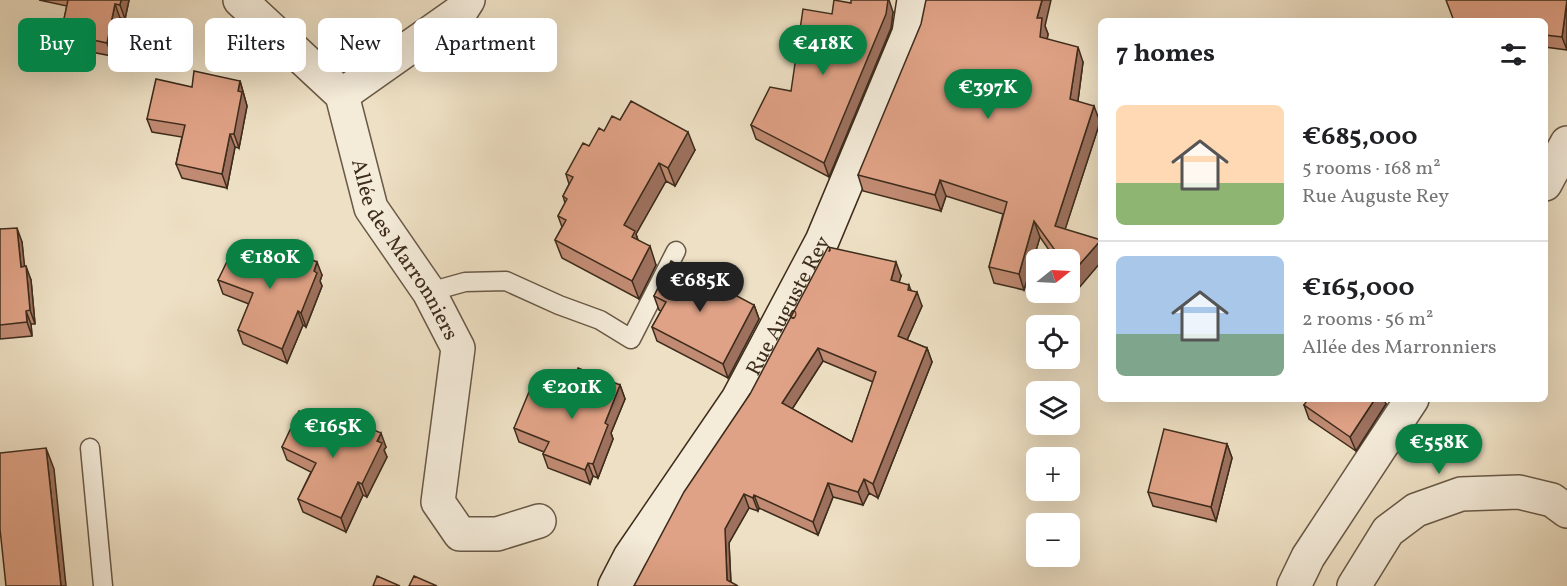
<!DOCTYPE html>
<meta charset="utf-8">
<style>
:root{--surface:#fff;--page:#f6f6f6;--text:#202124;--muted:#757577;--line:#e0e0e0;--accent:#0b8043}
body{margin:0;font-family:Vollkorn,serif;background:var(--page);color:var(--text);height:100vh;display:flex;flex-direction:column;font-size:22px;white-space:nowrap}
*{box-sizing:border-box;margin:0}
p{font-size:20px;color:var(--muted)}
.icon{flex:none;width:33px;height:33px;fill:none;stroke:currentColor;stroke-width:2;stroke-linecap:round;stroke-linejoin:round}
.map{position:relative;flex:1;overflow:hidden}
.sheet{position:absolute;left:1098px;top:18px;width:450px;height:384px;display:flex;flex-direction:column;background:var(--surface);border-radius:9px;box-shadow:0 6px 24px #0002}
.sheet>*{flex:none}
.top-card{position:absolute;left:18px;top:18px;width:570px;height:54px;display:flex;gap:12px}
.needle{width:39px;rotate:72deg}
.tools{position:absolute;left:1026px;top:249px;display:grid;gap:12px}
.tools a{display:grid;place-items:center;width:54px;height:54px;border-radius:9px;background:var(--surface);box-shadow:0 6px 24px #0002;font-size:30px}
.price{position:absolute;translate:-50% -51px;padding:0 14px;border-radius:21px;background:var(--accent);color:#fff;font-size:20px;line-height:39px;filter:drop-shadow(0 2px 3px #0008)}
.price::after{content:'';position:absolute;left:50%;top:36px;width:18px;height:14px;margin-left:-9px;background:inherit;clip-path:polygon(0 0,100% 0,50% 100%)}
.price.on{background:#222;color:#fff}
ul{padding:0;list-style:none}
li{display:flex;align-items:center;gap:18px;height:150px;padding:0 18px}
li+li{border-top:2px solid var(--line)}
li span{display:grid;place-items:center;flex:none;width:168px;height:120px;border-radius:9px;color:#555}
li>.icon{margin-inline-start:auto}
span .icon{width:72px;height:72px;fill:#fffc;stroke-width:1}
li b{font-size:26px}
h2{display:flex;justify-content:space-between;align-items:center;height:72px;padding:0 18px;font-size:26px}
.chip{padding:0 21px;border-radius:9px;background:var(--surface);box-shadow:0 6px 24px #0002;font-size:21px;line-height:54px}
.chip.on{background:var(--accent);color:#fff}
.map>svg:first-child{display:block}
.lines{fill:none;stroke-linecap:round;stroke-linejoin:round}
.lane-casing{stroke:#695946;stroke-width:21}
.street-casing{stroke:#695946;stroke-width:36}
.secondary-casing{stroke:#3d2c1c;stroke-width:36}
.lane{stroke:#f4ebd9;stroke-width:18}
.street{stroke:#f4ebd9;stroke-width:33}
.secondary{stroke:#f4ebd9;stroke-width:33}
.wall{fill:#c18b73;stroke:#3d2c1c;stroke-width:1.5;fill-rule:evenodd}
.shaded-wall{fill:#9d715e;stroke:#3d2c1c;stroke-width:1.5}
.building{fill:#e0a286;stroke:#3d2c1c;stroke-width:1.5;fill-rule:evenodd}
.labels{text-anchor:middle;stroke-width:5;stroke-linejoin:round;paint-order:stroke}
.street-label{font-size:21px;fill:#3d2c1c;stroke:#f4ebd9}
</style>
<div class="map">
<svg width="1567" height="586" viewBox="0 0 1567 586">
<rect width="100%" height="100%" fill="#eee0c4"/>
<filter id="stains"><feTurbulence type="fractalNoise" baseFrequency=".00333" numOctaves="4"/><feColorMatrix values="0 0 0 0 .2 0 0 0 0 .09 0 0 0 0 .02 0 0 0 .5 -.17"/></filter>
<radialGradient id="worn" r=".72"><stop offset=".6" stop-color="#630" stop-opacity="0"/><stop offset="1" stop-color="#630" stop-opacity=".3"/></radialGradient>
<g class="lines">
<!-- lane casing -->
<g class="lane-casing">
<path id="lane" d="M429,292L465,282L506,281L559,305L600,320L631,339L676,251
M90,448L103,586"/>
</g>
<!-- street casing -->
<g class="street-casing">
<g id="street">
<path id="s1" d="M240,0L342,95L371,208L429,292L458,348L438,502L460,534H497L539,521"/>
<path d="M342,95L461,11L468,0"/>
<path d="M1545,184L1567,143"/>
<path d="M1294,586L1308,557L1412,399"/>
<path d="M1354,586L1388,531L1416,510L1461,494L1519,492L1552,500L1567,511"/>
</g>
</g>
<!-- secondary casing -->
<g class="secondary-casing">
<g id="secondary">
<path id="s2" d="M615,586L630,557L738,399L822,241L909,33L914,0"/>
</g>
</g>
<!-- lane -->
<use href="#lane" class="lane"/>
<!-- street -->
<use href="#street" class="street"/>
<!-- secondary -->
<use href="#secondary" class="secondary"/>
</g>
<!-- wall -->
<path class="wall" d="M39,0H129L125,19L120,18L112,56L66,47L61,33L67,6Z
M1567,0V50L1545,47V21Z
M893,12L891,28L829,177L756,139L751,125L791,91L832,14Z
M1045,26L1048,34L1047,39L1083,62L1078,101L1100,122L1065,229L1078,289L1070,278V260H1056L1040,237L1024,290L994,283L989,267L1003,214L946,196L941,211L863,191L858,175Z
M240,81L247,106L239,148L235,147L227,188L182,178L176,164L182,137L152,132L147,119L192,87Z
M620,120L695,150L675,186L666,181L636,234L638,240L656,265L639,299L562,258L555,240L562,227L558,216L565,203L563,196L569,184L566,174L589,146L604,131Z
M0,229L22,242L24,266L31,280L35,324H31L32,336L0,339Z
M269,257L322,275L320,281L322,286L306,327L303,325L287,363L243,344L238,330L249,304L223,294L218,280Z
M901,276L899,282L911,290L922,306L907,340L927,348L932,362L878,498L869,493L863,505L833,497L818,535L759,508L758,511L749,508L729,543L731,583L634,586L750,394ZM823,361L873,382L852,442L792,409Z
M654,296L754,305L759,319L728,378L657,341L652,327L661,311L659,310Z
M620,385L625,399L611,433L613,439L598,478L593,476L590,484L548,468L543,454L544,452L519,442L514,428L564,406Z
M1386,404L1356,451L1309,419L1304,405Z
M332,427L386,447L384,450L387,457L367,497L363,495L346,532L303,512L298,499L311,472L287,460L282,447Z
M1227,444L1232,458L1216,521L1153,506L1148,492Z"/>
<!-- shaded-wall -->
<path class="shaded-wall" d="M121,0H129L125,19L120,5Z
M888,0H889L893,12L891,28L829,177L824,163Z
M1042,0H1051L1045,26L1048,34L1045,53L1040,37L1037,18Z
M1567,0V50L1562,37Z
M115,4L120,18L112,56L107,43Z
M1078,47L1083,62L1076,115L1070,99Z
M240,81L247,106L239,148L234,134L238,91Z
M1094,106L1100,122L1061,242L1055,226Z
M688,132L695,150L675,186L668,168Z
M230,134L235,147L227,188L222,174Z
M659,163L666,181L636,234L641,250L624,225Z
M940,180L946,196L941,211L935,195Z
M1034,221L1040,237L1024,290L1019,274Z
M17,228L22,242L26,280L21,267Z
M1101,240V262L1078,289L1072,273Z
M650,246L656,265L639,299L632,281Z
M317,262L322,275L320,281L322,286L306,327L301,313Z
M896,262L901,276L896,293L891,280Z
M26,266L31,280L35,324L30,310Z
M909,285L914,299L917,292L922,306L903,349L898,336Z
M754,305L759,319L728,378L723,364Z
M26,311L31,324L32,336L27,322Z
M298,311L303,325L287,363L282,349Z
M818,348L823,361L787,417L782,403Z
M927,348L932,362L878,498L873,484Z
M620,385L625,399L611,433L613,439L598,478L593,464L605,423Z
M1375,399H1384L1386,404L1356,451L1350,437Z
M381,433L386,447L384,450L387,457L367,497L362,484Z
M1227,444L1232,458L1216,521L1211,507Z
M46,448L54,469L66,586H61Z
M588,463L593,476L590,484L585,470Z
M864,479L869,493L863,505L858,492Z
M358,482L363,495L346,532L341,518Z
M828,483L833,497L818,535L813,522Z
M744,494L749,508L729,543L731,586L727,580L725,529Z
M754,495L759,508L758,511L753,498Z"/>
<!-- building -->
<path class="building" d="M68,0H121L120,5L115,4L107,43L61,33Z
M834,0L851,3V0H888L886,14L824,163L751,125L770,87L791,91L803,9L832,14Z
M926,0H1042L1037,18H1042L1040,37L1078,47L1070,99L1094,106L1055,226L1101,240L1072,273L1070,270V260H1062L1034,221L1019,274L989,267L1007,202L940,180L935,195L858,175L921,24Z
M1446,0H1567L1562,37L1545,35V21H1454Z
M194,71L240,81L238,91L242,92L234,134H230L222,174L176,164L185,125L147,119L156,79L192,87Z
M631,101L688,132L668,168L659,163L624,225L635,231L632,237L650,246L632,281L555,240L566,220L558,216L567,199L563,196L573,177L566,174L583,143L589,146L599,128L604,131L612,116L620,120Z
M17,228L21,267L26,266L30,310L26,311L27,322L0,325V229Z
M236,243L269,257L274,244L317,262L314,271L317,273L301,313L298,311L282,349L238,330L253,293L218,280Z
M828,247L896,262L891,280L909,285L908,290L917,292L898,336L927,348L873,484L864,479L858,492L828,483L813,522L754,495L753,498L744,494L725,529L727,580L738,586H634L684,492L750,394ZM818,348L876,372L852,442L782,403Z
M671,261L754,305L723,364L652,327L666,302L654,296Z
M578,368L620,385L605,423L608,425L593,464L588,463L585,470L543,454L549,442L514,428L529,392L564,406Z
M1308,399H1375L1350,437L1304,405Z
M299,411L332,427L338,414L381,433L377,441L382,443L362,484L358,482L341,518L298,499L316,463L282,447Z
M1164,429L1227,444L1211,507L1148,492Z
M46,448L61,586H6L0,529V453Z
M377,576L400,586H373Z
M414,576L437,586H409Z"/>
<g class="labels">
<!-- street labels -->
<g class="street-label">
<text dy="7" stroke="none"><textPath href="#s1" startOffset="308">Allée des Marronniers</textPath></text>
<text dy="7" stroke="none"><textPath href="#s2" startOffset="330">Rue Auguste Rey</textPath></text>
</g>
</g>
<rect width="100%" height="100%" filter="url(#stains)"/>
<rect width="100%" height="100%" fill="url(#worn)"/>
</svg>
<div class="tools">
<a><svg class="needle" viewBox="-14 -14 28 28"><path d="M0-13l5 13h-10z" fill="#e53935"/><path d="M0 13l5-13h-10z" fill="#757577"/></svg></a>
<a><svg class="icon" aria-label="locate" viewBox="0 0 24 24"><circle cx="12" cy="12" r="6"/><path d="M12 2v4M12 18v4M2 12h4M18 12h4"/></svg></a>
<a><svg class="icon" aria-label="layers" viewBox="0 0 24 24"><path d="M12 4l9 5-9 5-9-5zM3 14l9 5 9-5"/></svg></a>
<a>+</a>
<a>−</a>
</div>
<b class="price" style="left:823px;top:76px">€418K</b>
<b class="price" style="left:988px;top:120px">€397K</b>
<b class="price" style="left:270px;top:290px">€180K</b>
<b class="price on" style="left:700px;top:313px">€685K</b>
<b class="price" style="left:572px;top:420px">€201K</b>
<b class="price" style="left:333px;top:459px">€165K</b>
<b class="price" style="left:1439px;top:475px">€558K</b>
<div class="top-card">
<a class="chip on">Buy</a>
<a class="chip">Rent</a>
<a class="chip">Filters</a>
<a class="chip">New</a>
<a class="chip">Apartment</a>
</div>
<section class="sheet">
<h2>7 homes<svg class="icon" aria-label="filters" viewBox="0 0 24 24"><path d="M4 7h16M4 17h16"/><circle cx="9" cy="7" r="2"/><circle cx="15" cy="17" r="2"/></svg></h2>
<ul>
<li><span style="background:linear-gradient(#ffd9b3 65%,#8fb573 0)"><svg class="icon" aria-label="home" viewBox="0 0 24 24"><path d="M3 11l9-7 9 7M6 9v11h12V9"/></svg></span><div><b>€685,000</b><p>5 rooms · 168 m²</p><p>Rue Auguste Rey</p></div></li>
<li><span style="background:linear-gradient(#a9c7e8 65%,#7fa58c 0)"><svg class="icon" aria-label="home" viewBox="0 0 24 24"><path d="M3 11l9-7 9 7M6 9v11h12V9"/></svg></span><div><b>€165,000</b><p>2 rooms · 56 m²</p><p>Allée des Marronniers</p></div></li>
</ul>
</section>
</div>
